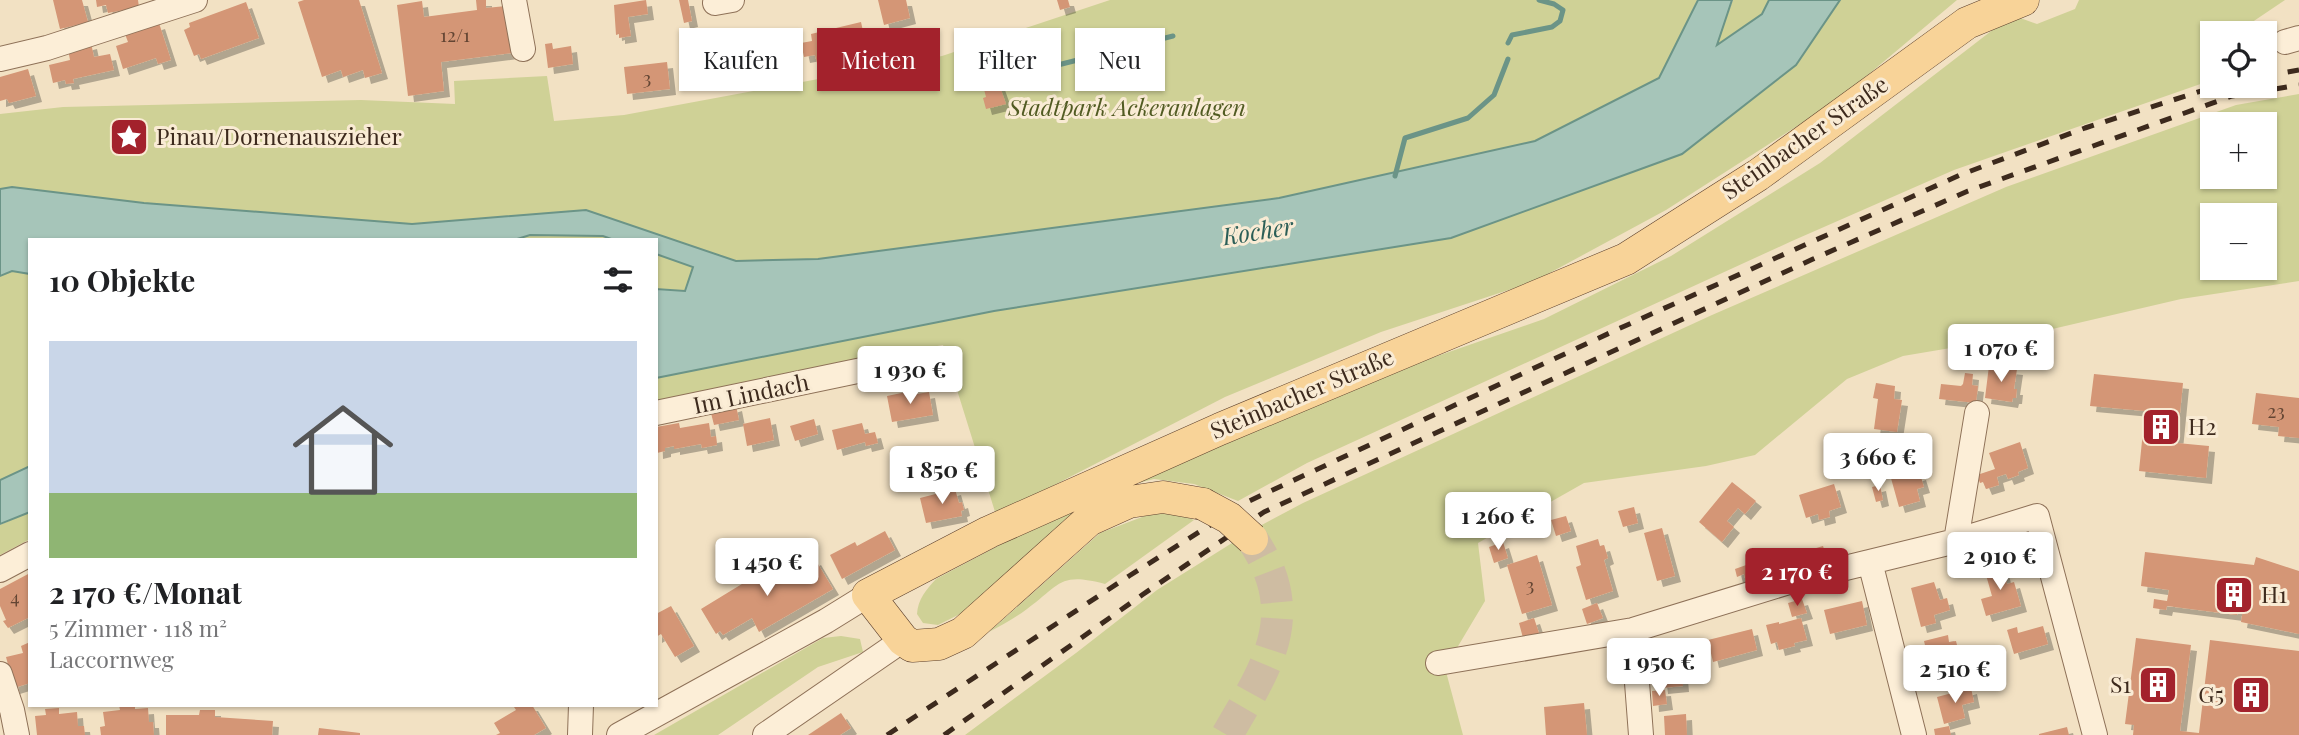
<!DOCTYPE html>
<html lang="de">
<meta charset="utf-8">
<style>
:root{--surface:#fff;--page:#f2f2f2;--text:#202124;--muted:#757577;--accent:#a3222c}
body{margin:0;font-family:"Playfair Display",serif;background:var(--page);color:var(--text);height:100vh;display:flex;flex-direction:column;font-size:26px;white-space:nowrap}
*{box-sizing:border-box;margin:0}
p{font-size:23px;color:var(--muted)}
.icon{flex:none;width:38px;height:38px;fill:none;stroke:currentColor;stroke-width:2;stroke-linecap:round;stroke-linejoin:round}
.map{position:relative;flex:1;overflow:hidden}
.side{position:absolute;left:28px;top:238px;width:630px;height:469px;display:flex;flex-direction:column;background:var(--surface);border-radius:0px;box-shadow:0 2px 5px #0004}
.side>*{flex:none}
.banner{position:absolute;left:679px;top:28px;width:665px;height:63px;display:flex;gap:14px}
.buttons{position:absolute;left:2200px;top:21px;display:grid;gap:14px}
.buttons a{display:grid;place-items:center;width:77px;height:77px;border-radius:0px;background:var(--surface);box-shadow:0 2px 5px #0004;font-size:35px}
.price{position:absolute;translate:-50% -60px;padding:0 16px;border-radius:7px;background:#fff;color:#222;font-size:23px;line-height:46px;filter:drop-shadow(0 2px 4px #0008)}
.price::after{content:'';position:absolute;left:50%;top:42px;width:21px;height:16px;margin-left:-10px;background:inherit;clip-path:polygon(0 0,100% 0,50% 100%)}
.price.on{background:var(--accent);color:#fff}
ul{padding:0;list-style:none}
li{display:grid;align-content:center;gap:14px;height:371px;padding:0 21px}
li span{display:grid;place-items:center;height:217px;border-radius:0px;color:#555}
li>.icon{margin-inline-start:auto}
span .icon{width:126px;height:126px;fill:#fffc;stroke-width:1}
li b{font-size:30px}
h2{display:flex;justify-content:space-between;align-items:center;height:84px;padding:0 21px;font-size:30px}
.tag{padding:0 24px;border-radius:0px;background:var(--surface);box-shadow:0 2px 5px #0004;font-size:24px;line-height:63px}
.tag.on{background:var(--accent);color:#fff}
.map>svg:first-child{display:block}
.green{fill:#cfd196;fill-rule:evenodd}
.water{fill:#a6c5b9;stroke:#6b9487;stroke-width:2}
.lines{fill:none;stroke-linecap:round;stroke-linejoin:round}
.stream{stroke:#6b9487;stroke-width:5}
.building{fill:#d49676;filter:url(#shadow)}
.major-tunnel{stroke:#cebca2;stroke-width:32;stroke-dasharray:32 16;stroke-linecap:butt}
.minor-casing{stroke:#8e7158;stroke-width:26}
.major-casing{stroke:#5c3f2c;stroke-width:33}
.minor{stroke:#fceed7;stroke-width:24}
.major{stroke:#f8d398;stroke-width:32}
.rail{stroke:#3d2a1d;stroke-width:5;stroke-dasharray:12 12;stroke-linecap:butt}
.major-bridge-casing{stroke:#5c3f2c;stroke-width:33;stroke-linecap:butt}
.major-bridge{stroke:#f8d398;stroke-width:32}
.labels{text-anchor:middle;stroke-width:6;stroke-linejoin:round;paint-order:stroke}
.number-label{font-size:19px;fill:#634533}
.park-label{font-size:23px;font-style:italic;fill:#515b22;stroke:#f9ebd4}
.poi-label{font-size:23px;fill:#3d2a1d;stroke:#f9ebd4;text-anchor:start}
.street-label{font-size:23px;fill:#3d2a1d;stroke:#f9ebd4}
.water-label{font-size:24px;font-style:italic;fill:#2b5e57;stroke:#f9ebd4}
</style>
<div class="map">
<svg width="2299" height="735" viewBox="0 0 2299 735">
<defs>
<filter id="shadow"><feDropShadow dx="6" dy="6" stdDeviation="0" flood-color="#0004"/></filter>
</defs>
<rect width="100%" height="100%" fill="#f2e1c3"/>
<!-- green -->
<path class="green" d="M1110,0H1697L1659,78L1535,141L1279,198L818,259L736,261L586,210L413,224L144,203L12,188H0V114L63,107L361,100L455,104L454,81L547,76L554,121L624,115L942,56Z
M1733,0H1770L1762,14L1716,46Z
M1840,0H1957L1838,100L1666,210L1533,282L1381,332L1225,397L996,515L943,345L902,352L656,401V378L994,311L1363,252L1796,65Z
M2079,0H2285L2236,33H2212V80L1954,170L1792,241L1307,463L1238,501L1194,484L1154,479L1118,488L962,613L938,625L923,623L917,614C918,599 926,590 936,579L1112,485L1374,378L1544,319L1671,256L1820,163L2012,15L2037,24L2075,9Z
M2299,94V281L2181,299L2022,336L1903,356L1847,379L1755,455L1706,466L1584,483L1478,543L1485,601L1445,668L1463,735H965L1076,653L1157,590L1256,528L1303,503L1712,315L2006,187L2236,105ZM2212,124H2264V177H2212ZM2212,215H2264V268H2212Z
M530,235L603,236L614,240H514Z
M656,254L694,267L685,291L656,289Z
M12,271L30,274V466L0,480V276Z
M1170,511L1194,520L1105,584C1059,572 1061,584 1027,609C1015,618 1002,625 989,632L1100,533L1150,514Z
M30,512V539L0,555V525Z
M841,636L860,639L863,652L818,667L718,735H654L823,638Z"/>
<!-- water -->
<path class="water" d="M1698,0H1732L1717,45L1762,14L1769,0H1840L1796,65L1682,154L1451,238L994,311L656,378V289L685,291L693,267L656,254V240H614L603,236L530,235L514,240H30V274L12,271L0,276V189L12,187L144,203L412,224L586,210L736,261L818,259L1279,198L1535,141L1659,78Z
M30,466V512L0,524V480Z"/>
<g class="lines">
<!-- stream -->
<path class="stream" d="M1508,43L1512,35L1552,27L1560,21L1563,10L1554,4L1539,0
M1026,73L1173,36
M1395,176L1405,138L1468,118L1494,95L1508,59"/>
</g>
<!-- building -->
<path class="building" d="M53,0H82L88,22L60,29Z
M96,0H138L139,7L108,13L106,5L97,7Z
M304,0H359L382,73L365,78L363,70L343,77L341,70L322,77L298,2Z
M476,0H486V8L506,6L512,53L441,62L444,91L408,96L397,5L422,1L424,17L477,10Z
M646,0L648,14L628,17L631,36L619,38V34L616,35L614,5Z
M679,0H688L692,21L684,23Z
M878,0H906L910,18L884,25Z
M1057,0H1068L1070,7L1060,10Z
M246,2L259,38L201,59L199,54L194,56L184,30L190,27L189,23Z
M861,22L868,54L817,63L815,55L804,57L801,43L812,41L811,34Z
M159,23L171,60L158,64L156,58L123,69L116,46L128,42L125,34Z
M91,43L94,57L110,54L114,70L73,79L74,83L66,84L65,80L53,83L49,65L70,60L68,49Z
M552,43L553,49L571,46L573,64L548,68L545,44Z
M991,51L996,69L994,70L1006,104L986,109L983,98L986,97L980,74L976,75L973,64H975L974,60L961,64L959,57L972,53L973,57Z
M667,62L670,89L627,94L624,67Z
M28,69L36,96L9,103L7,99L0,101V77Z
M928,349L930,360L913,363L912,352Z
M1989,366L2017,369L2014,389H2017L2016,398H2013L2012,402L1985,398Z
M1965,373L1973,374L1972,385L1978,386L1976,403L1939,399L1941,384L1961,386L1963,384Z
M2094,374L2183,383L2177,443L2209,446L2206,478L2139,471L2145,411L2090,406Z
M1876,383L1895,386L1894,399L1902,400L1897,432L1874,429L1878,399L1873,398Z
M916,390L917,394L929,392L933,415L892,422L887,396Z
M2256,393L2299,398V438L2278,436L2279,427L2252,424Z
M736,405L739,420L714,425L711,413Z
M770,418L774,440L747,446L743,424Z
M814,419L818,434L795,441L790,426Z
M679,423L680,428L709,423L711,437L716,436L717,445L702,448L701,444L674,449V446L665,448V451L657,453L656,427Z
M862,423L865,434L875,432L878,443L866,446L865,442L837,450L832,430Z
M2020,442L2028,468L2018,472L2019,475L2008,479L2006,474L1997,477L1999,485L1986,489L1983,482L1980,483L1977,475L1995,469L1989,453Z
M1911,465L1914,476L1920,474L1924,487L1917,489L1920,501L1899,507L1889,471Z
M1732,482L1756,501L1745,514L1738,508L1727,521L1734,527L1722,542L1699,522Z
M1834,484L1841,507L1829,511L1830,517L1819,520L1818,514L1806,518L1799,495Z
M1880,485L1883,500L1876,502L1872,487Z
M955,489L959,503L962,502L964,510L961,511L962,516L926,523L920,498Z
M1634,507L1638,523L1623,527L1618,511Z
M1566,516L1571,531L1556,536L1551,520Z
M1662,528L1675,576L1657,581L1644,533Z
M885,531L895,550L842,579L830,555L855,542L857,546Z
M1598,539L1600,546L1604,545L1608,558L1604,560L1613,591L1586,600L1576,567L1581,565L1576,546Z
M1503,542L1508,558L1494,563L1489,547Z
M1823,546L1828,561L1811,567L1806,551Z
M2145,552L2254,565L2256,557L2299,571V634L2241,622L2244,603L2239,602L2237,615L2167,606L2166,610L2153,608L2154,599L2167,601L2169,590L2141,586Z
M1537,555L1552,605L1522,614L1507,565Z
M1767,558L1770,567L1763,569L1765,575L1757,578L1752,564Z
M815,559L833,589L759,632L752,618L723,635L720,631L716,634L701,609L773,565L781,579Z
M2001,563L2007,584L2014,582L2021,606L1986,616L1981,599L1992,596L1984,568Z
M1749,564L1754,580L1746,582L1744,574L1737,577L1735,569Z
M30,573V617L8,628L3,621L6,620L0,606V589Z
M1934,582L1940,600L1947,598L1950,610L1934,615L1936,623L1921,627L1911,588Z
M1802,599L1807,613L1792,617L1788,603Z
M1862,601L1867,625L1830,634L1824,610Z
M1597,603L1603,618L1587,624L1582,609Z
M671,606L694,646L675,657L661,634L656,637V614Z
M1534,618L1539,633L1523,638L1519,623Z
M1801,618L1807,640L1794,643L1795,646L1779,650L1777,642L1771,644L1766,625L1779,622V624Z
M2043,626L2048,644L2014,654L2007,630L2017,627L2018,633Z
M1752,629L1757,650L1713,662L1708,640Z
M1948,635L1949,642L1956,641L1960,657L1950,659L1953,675L1933,679L1924,641Z
M2136,638L2191,645L2180,731L2199,733L2210,640L2299,651V735H2133L2134,725L2125,724Z
M30,642V683L14,688L6,657L23,653L21,646Z
M1680,651L1683,686L1662,688L1658,653Z
M1971,688L1974,702L1962,705L1965,718L1944,724L1937,697Z
M1665,690L1667,704L1653,706L1652,691Z
M1584,703L1587,735H1546L1544,707Z
M119,705H135V709L148,708L149,722H153L154,735H101L100,727L105,726L103,712L120,710Z
M518,705H532L546,728L534,735H496L500,733L494,723L516,710L514,707Z
M59,708V714L77,712L78,726H84L85,735H37L35,716L46,715L45,709Z
M200,710H215V717L273,721L272,735H166V715H199Z
M841,713L851,728L840,735H808Z
M1686,714L1687,735H1665L1664,716Z
M1949,726L1951,735H1935L1934,729Z
M2067,727L2069,735H2039V734Z
M319,728L360,733V735H318Z"/>
<g class="lines">
<!-- major-tunnel -->
<path class="major-tunnel" d="M1227,735C1267,666 1303,615 1252,539"/>
<!-- minor casing -->
<g class="minor-casing">
<path id="minor" d="M514,0L523,49
M715,3L732,0
M2285,42L2299,38
M0,59L47,48L195,0
M656,413L886,365
M1956,541L1977,413
M1870,562L1914,735
M0,570L30,554
M1633,630L1641,735
M1438,663L1633,630L1792,581L1956,541L2037,516L2095,735
M0,674L12,710L17,735
M580,735L581,705
M619,735L826,621L868,595
M765,735L903,640"/>
</g>
<!-- major casing -->
<g class="major-casing">
<path id="major" d="M1203,504L1163,497L1129,502L1089,520L963,633L939,644L912,646L903,640L868,595L989,532L1220,429L1626,259L1758,175L1967,23L2023,0"/>
</g>
<!-- minor -->
<use href="#minor" class="minor"/>
<!-- major -->
<use href="#major" class="major"/>
<!-- rail -->
<path class="rail" d="M2264,76L2299,70
M887,735L1129,576L1247,502L1616,330L1960,175L2085,128L2217,86
M944,735L1142,595L1264,512L1813,259L1968,191L2232,96L2299,85"/>
<!-- major-bridge casing -->
<g class="major-bridge-casing">
<path id="major-bridge" d="M1203,504L1229,518L1252,539"/>
</g>
<!-- major-bridge -->
<use href="#major-bridge" class="major-bridge"/>
</g>
<!-- icons -->
<defs>
<g id="sight-square" transform="scale(2.0125)"><rect x="-9" y="-9" width="18" height="18" rx="4" fill="#a3222c" stroke="#f9ebd4"/><path d="M0-6L1.8-2.2L6-1.7L2.9 1.2L3.7 5.4L0 3.3L-3.7 5.4L-2.9 1.2L-6-1.7L-1.8-2.2Z" fill="#fff"/></g>
<g id="building-square" transform="scale(2.0125)"><rect x="-9" y="-9" width="18" height="18" rx="4" fill="#a3222c" stroke="#f9ebd4"/><path d="M-4-6H4V6H1V3H-1V6H-4ZM-2.5-4.3h1.7v1.8h-1.7ZM.8-4.3h1.7v1.8H.8ZM-2.5-1h1.7V.8h-1.7ZM.8-1h1.7V.8H.8Z" fill="#fff"/></g>
</defs>
<g fill-rule="evenodd">
<use href="#sight-square" x="129" y="137"/>
<use href="#building-square" x="2161" y="427"/>
<use href="#building-square" x="2234" y="595"/>
<use href="#building-square" x="2158" y="685"/>
<use href="#building-square" x="2251" y="695"/>
</g>
<g class="labels">
<!-- number labels -->
<g class="number-label">
<text x="455" y="42">12/1</text>
<text x="647" y="85">3</text>
<text x="2276" y="418">23</text>
<text x="1530" y="592">3</text>
<text x="15" y="604">4</text>
</g>
<!-- park labels -->
<g class="park-label">
<text x="1127" y="116">Stadtpark Ackeranlagen</text>
</g>
<!-- poi labels -->
<g class="poi-label">
<text x="156" y="145">Pinau/Dornenauszieher</text>
<text x="2188" y="435">H2</text>
<text x="2261" y="603">H1</text>
<text x="2131" y="693" text-anchor="end">S1</text>
<text x="2224" y="703" text-anchor="end">G5</text>
</g>
<!-- street labels -->
<g class="street-label">
<text transform="translate(1805 138) rotate(-35)" y="8">Steinbacher Straße</text>
<text transform="translate(751 394) rotate(-12)" y="8">Im Lindach</text>
<text transform="translate(1302 394) rotate(-23)" y="8">Steinbacher Straße</text>
</g>
<!-- water labels -->
<g class="water-label">
<text transform="translate(1258 232) rotate(-9)" y="8">Kocher</text>
</g>
</g>
</svg>
<div class="buttons">
<a><svg class="icon" aria-label="locate" viewBox="0 0 24 24"><circle cx="12" cy="12" r="6"/><path d="M12 2v4M12 18v4M2 12h4M18 12h4"/></svg></a>
<a>+</a>
<a>−</a>
</div>
<b class="price" style="left:2001px;top:384px">1 070 €</b>
<b class="price" style="left:910px;top:406px">1 930 €</b>
<b class="price" style="left:1878px;top:493px">3 660 €</b>
<b class="price" style="left:942px;top:506px">1 850 €</b>
<b class="price" style="left:1498px;top:552px">1 260 €</b>
<b class="price" style="left:2000px;top:592px">2 910 €</b>
<b class="price" style="left:767px;top:598px">1 450 €</b>
<b class="price on" style="left:1797px;top:608px">2 170 €</b>
<b class="price" style="left:1659px;top:698px">1 950 €</b>
<b class="price" style="left:1955px;top:705px">2 510 €</b>
<div class="banner">
<a class="tag">Kaufen</a>
<a class="tag on">Mieten</a>
<a class="tag">Filter</a>
<a class="tag">Neu</a>
</div>
<section class="side">
<h2>10 Objekte<svg class="icon" aria-label="filters" viewBox="0 0 24 24"><path d="M4 7h16M4 17h16"/><circle cx="9" cy="7" r="2"/><circle cx="15" cy="17" r="2"/></svg></h2>
<ul>
<li><span style="background:linear-gradient(#c9d6e8 70%,#8fb573 0)"><svg class="icon" aria-label="home" viewBox="0 0 24 24"><path d="M3 11l9-7 9 7M6 9v11h12V9"/></svg></span><div><b>2 170 €/Monat</b><p>5 Zimmer · 118 m²</p><p>Laccornweg</p></div></li>
</ul>
</section>
</div>
